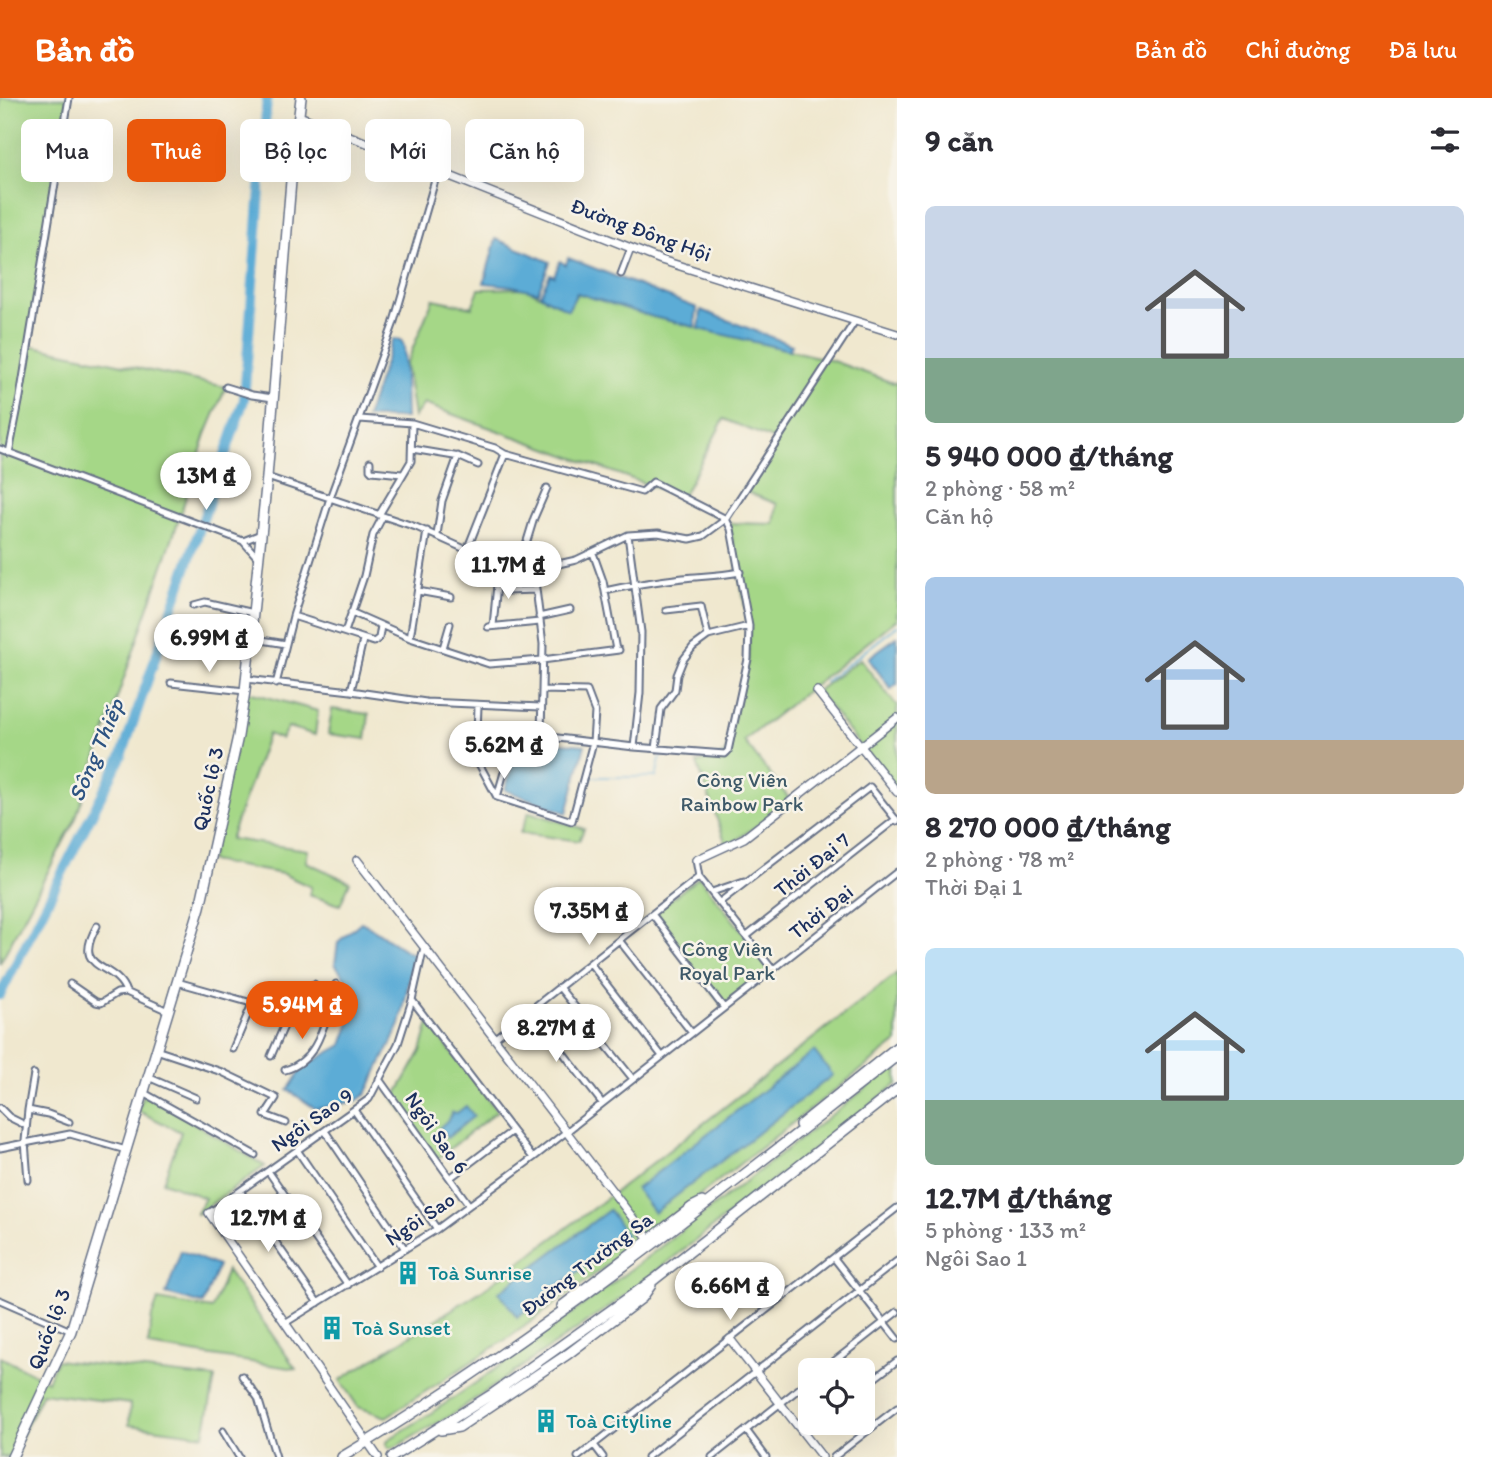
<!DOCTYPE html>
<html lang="vi">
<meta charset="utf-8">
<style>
:root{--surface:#fff;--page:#f2f2f3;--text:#2b2b33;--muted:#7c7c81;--accent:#ea580c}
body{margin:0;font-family:Itim,sans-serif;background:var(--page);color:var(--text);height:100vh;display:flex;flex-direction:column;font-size:26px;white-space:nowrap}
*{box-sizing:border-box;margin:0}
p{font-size:23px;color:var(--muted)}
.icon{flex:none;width:38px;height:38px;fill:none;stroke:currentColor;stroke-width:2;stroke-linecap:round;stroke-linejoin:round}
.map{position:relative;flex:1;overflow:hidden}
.sheet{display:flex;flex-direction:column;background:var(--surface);width:595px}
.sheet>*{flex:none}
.banner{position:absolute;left:21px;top:21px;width:665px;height:63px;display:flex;gap:14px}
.tools{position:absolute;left:798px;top:1260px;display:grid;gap:14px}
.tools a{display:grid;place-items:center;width:77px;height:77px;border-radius:10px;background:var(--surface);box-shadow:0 7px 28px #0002;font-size:35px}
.price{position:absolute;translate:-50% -60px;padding:0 16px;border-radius:24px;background:#fff;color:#222;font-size:23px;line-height:46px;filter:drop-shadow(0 2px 4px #0008)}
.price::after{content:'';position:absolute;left:50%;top:42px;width:21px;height:16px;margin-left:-10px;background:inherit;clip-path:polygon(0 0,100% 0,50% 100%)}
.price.on{background:var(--accent);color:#fff}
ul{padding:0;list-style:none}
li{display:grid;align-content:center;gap:14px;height:371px;padding:0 28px}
li span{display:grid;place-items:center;height:217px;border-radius:10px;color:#555}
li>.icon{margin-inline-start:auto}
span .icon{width:126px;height:126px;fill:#fffc;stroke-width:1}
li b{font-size:30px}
h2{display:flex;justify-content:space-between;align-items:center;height:84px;padding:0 28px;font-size:30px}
.chip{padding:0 24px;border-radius:10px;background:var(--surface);box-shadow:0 7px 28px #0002;font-size:24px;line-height:63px}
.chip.on{background:var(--accent);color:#fff}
header{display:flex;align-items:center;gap:42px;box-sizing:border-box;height:98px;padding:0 35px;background:var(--accent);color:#fff}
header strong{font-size:33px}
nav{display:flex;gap:38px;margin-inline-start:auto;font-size:24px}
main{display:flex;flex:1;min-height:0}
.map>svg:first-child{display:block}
.green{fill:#a5d787;stroke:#608372;stroke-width:2}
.water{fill:#5cacd6;stroke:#3c6e9a;stroke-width:2}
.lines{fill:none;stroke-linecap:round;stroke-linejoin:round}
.stream{stroke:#5cacd6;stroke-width:2}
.river{stroke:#5cacd6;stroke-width:10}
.street-casing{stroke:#667086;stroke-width:9}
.secondary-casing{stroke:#667086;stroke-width:10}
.highway-casing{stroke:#667086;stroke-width:12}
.street{stroke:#fff;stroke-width:5}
.secondary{stroke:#fff;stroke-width:7}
.highway{stroke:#fff;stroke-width:9}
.labels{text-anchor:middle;stroke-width:5;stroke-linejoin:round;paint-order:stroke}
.street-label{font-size:21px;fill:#1b2f5e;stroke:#f7f3e8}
.park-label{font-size:21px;fill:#3e5968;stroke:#f7f3e8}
.culture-label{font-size:21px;fill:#0d838f;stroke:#f7f3e8;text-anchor:start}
.water-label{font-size:23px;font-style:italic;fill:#2e5482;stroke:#f7f3e8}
</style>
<header>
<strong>Bản đồ</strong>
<nav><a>Bản đồ</a><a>Chỉ đường</a><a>Đã lưu</a></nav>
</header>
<main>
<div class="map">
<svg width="897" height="1359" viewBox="0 0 897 1359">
<rect width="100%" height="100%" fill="#f7f3e8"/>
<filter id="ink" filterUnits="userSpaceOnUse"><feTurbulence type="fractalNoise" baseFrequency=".0143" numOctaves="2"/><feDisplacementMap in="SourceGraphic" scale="14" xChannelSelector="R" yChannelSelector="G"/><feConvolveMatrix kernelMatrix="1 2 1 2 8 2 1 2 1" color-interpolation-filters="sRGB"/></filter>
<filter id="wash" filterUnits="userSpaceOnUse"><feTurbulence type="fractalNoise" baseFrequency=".00686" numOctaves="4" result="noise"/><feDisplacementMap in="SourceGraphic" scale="28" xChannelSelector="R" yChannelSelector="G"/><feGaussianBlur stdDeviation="1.57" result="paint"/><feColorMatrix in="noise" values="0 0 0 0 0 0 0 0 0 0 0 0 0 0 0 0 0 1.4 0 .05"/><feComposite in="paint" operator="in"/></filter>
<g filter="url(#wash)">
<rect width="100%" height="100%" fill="#f0e8cf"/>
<!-- green -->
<path class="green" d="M0,0H68L29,247L226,289L206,336L180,418L75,722L0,865Z
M526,190L568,212L577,195L653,219L830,262L896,286L897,283V521L744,643L791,703L727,749L697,665L725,656L748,561L749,528L729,425L774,426L777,406L744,393L777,343L724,321L682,399L424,306L414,319L406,267L433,201L472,209L479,191Z
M860,561L897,608V694L817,593Z
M245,593L318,613L315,637L288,629L281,641L268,636L230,741L308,752L306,764L350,784L340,807L309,797L311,789L283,776L210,763Z
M332,611L369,616L366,641L328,636Z
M529,714L584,731L579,743L520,735Z
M699,779L773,872L724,910L652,816Z
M897,875V944L647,1138L510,1239L386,1319L358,1309L340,1282L481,1193L614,1095Z
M429,925L497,1013L437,1061L394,1001L421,953Z
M897,966V986L615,1205L450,1318L393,1350H389L386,1346L389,1341C460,1299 527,1248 594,1199C696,1123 796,1044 897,966Z
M144,995L265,1068L196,1117L205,1100L163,1084L181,1034L138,1013Z
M227,1172L296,1271L148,1248L152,1218L158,1202L212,1211Z
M0,1259L47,1283L57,1262L215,1280L204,1337L129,1327L130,1306L42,1295L12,1359H0Z"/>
<!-- water -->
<path class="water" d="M496,141L550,164L538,194L512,188L484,185Z
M568,160L697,210L695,229L653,219L577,195L568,212L540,197L550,176L554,178L560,163L566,167Z
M701,212L792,247L789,252L699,231Z
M393,241L401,242L404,248L406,320H366Z
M897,539V586L891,591L868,560Z
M520,642L585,647L567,715L505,692Z
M361,824C381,834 395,848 414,857L400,927L366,996L356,1003L316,1011L288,992L303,969L342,947L359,899L335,866L338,844Z
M814,953L833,977L654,1115L636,1091Z
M466,1008L474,1018L447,1040L439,1030L449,1021L452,1014L457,1015Z
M609,1112L627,1137L517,1219L499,1194Z
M181,1153L218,1168L203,1206L166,1196Z"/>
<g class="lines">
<!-- stream -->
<path class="stream" d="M825,584L897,528
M589,679H656L661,656L727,659"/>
<!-- river -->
<path class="river" d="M0,897L122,657L244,302L267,0"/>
</g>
</g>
<g filter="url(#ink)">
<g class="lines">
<!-- street casing -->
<g class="street-casing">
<path id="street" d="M621,176L631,150
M226,289L252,297L273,300
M360,321L412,325L495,350L505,356L642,394L653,384L726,421L731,431L749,528L708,538L693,549L683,562L677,577L675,592L661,611L656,651
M0,351L243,443L258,460
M412,351L460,359L478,367
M9,355L20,299L69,0
M370,364V371L372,373L402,376
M267,379L416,429L467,452L502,464L531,467H554L576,462L628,437L658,435L690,441L703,438L726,421L855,223
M379,417L411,363L412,325
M437,437L442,403L458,358
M628,437L641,534L640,595L634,649
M243,443L261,436
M467,452L505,356
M593,455L603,483L616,552
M520,466L534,420L547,390
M418,493L451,499
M507,493L535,492
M605,493C631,487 657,483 683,480C703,478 720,478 740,474
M194,507L205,504L253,515
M666,512L701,508L708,538
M351,514L410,540L489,566L542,562L619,552
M293,518L374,544L379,540L381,528
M539,519L570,512
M493,528L498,476
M488,529L540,524
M345,534L364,478L373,437L383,418
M250,540L286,546
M410,540L427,433
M443,550L450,526
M246,581L351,593L426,604L541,609
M171,585L245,593
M276,586L293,518L330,400L393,227L438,72
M351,593L363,542
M478,608L476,660L497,699L572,723L593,644L595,614L587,593L542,592
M541,638L634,649L725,656L728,653L748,561L749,528
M497,699L514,639L541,638L543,546L533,467
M696,762L699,779L773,872
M712,794L744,783
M720,804L870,689L897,723
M652,816L724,910
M97,828C70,875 116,863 126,894
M747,838L896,721
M619,842L692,935
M590,865L662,958
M177,884L287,915L307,907L314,886
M70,886L96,904L101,905L117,895L126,894L168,913
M559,889L633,981
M412,902L533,1060
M330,909L336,886
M530,912L602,1005
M495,940L699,779
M233,951L252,906
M156,952L222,974L276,1000L265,1017L286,1025
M271,958L288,919L287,915
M285,972C314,964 322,935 330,909L312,904L307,907
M148,979L196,1000
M379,981L469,1107
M144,995L255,1057
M0,1010L9,1019L25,1027
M28,1012L34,976
M354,1012L437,1131
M325,1033L405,1151
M0,1050L70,1036L126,1052
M297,1052L377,1169
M268,1073L348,1187
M450,1080L512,1033
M28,1082L25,1043L28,1012L48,1016L69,1024
M240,1093L318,1205
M209,1115L369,1001L398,946L412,902L424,849
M834,1160L897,1241
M0,1202L71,1233
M285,1225L437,1131L533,1060L897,774
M823,1272L897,1214
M242,1278L258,1300L276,1359
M863,1289L897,1263
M746,1332L766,1359
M223,1333L239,1359
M803,1335L816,1325
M594,1347L603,1359
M578,1359L897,1110
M647,1359L897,1163
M712,1359L810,1282
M834,1359L897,1310"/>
</g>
<!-- secondary casing -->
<g class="secondary-casing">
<path id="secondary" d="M299,18L661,162L897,236
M817,593L897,694
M357,762L649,1141
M696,762L744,740L897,620
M209,1115L378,1359
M730,1241L822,1359"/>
</g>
<!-- highway casing -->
<g class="highway-casing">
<path id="highway" d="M800,1027L897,949
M562,1208L692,1109L702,1104
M441,1332L459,1329L568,1256L642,1200L651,1187
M12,1359L71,1233L200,809L238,638L245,593L267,379L291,83L301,0
M342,1359C538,1242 716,1098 897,958
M392,1359L494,1295L655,1181L897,991"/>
</g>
<!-- street -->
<use href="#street" class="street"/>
<!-- secondary -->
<use href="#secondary" class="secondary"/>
<!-- highway -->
<use href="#highway" class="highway"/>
</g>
</g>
<!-- icons -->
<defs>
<g id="building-bare" transform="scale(1.89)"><path d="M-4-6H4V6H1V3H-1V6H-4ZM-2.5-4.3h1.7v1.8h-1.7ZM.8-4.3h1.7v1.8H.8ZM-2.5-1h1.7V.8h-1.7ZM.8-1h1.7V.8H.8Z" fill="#0f9aa8" stroke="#f7f3e8" stroke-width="2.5" paint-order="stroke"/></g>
</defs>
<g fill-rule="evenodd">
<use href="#building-bare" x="408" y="1175"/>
<use href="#building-bare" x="332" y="1230"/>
<use href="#building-bare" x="546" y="1323"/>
</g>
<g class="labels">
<!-- street labels -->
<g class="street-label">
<text transform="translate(641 132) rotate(20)" y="7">Đường Đông Hội</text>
<text transform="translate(208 691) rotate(-78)" y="7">Quốc lộ 3</text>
<text transform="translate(812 767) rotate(-38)" y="7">Thời Đại 7</text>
<text transform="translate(821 814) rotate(-38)" y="7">Thời Đại</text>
<text transform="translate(312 1022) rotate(-35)" y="7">Ngôi Sao 9</text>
<text transform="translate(437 1035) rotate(55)" y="7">Ngôi Sao 6</text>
<text transform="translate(420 1121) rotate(-34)" y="7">Ngôi Sao</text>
<text transform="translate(587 1166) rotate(-37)" y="7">Đường Trường Sa</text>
<text transform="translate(49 1231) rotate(-69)" y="7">Quốc lộ 3</text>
</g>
<!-- park labels -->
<g class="park-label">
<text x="742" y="689">Công Viên<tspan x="742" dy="24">Rainbow Park</tspan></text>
<text x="727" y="858">Công Viên<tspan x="727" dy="24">Royal Park</tspan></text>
</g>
<!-- culture labels -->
<g class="culture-label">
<text x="428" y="1182">Toà Sunrise</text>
<text x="352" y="1237">Toà Sunset</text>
<text x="566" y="1330">Toà Cityline</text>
</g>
<!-- water labels -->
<g class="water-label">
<text transform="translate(96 652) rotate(-67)" y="8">Sông Thiếp</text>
</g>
</g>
</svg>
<div class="tools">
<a><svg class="icon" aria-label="locate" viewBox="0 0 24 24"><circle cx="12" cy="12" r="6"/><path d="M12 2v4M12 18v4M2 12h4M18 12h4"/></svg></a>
</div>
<b class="price" style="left:206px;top:414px">13M ₫</b>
<b class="price" style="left:508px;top:503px">11.7M ₫</b>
<b class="price" style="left:209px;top:576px">6.99M ₫</b>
<b class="price" style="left:504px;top:683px">5.62M ₫</b>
<b class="price" style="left:589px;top:849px">7.35M ₫</b>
<b class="price on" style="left:302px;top:943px">5.94M ₫</b>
<b class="price" style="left:556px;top:966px">8.27M ₫</b>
<b class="price" style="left:268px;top:1156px">12.7M ₫</b>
<b class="price" style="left:730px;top:1224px">6.66M ₫</b>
<div class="banner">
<a class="chip">Mua</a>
<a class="chip on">Thuê</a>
<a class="chip">Bộ lọc</a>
<a class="chip">Mới</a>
<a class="chip">Căn hộ</a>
</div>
</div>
<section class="sheet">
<h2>9 căn<svg class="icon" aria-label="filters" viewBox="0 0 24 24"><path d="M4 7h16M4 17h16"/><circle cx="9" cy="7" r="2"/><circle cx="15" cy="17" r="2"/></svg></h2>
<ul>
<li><span style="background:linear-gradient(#c9d6e8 70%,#7fa58c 0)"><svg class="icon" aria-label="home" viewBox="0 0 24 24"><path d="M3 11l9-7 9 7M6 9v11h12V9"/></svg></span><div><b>5 940 000 ₫/tháng</b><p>2 phòng · 58 m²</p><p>Căn hộ</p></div></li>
<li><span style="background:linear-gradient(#a9c7e8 75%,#b9a48a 0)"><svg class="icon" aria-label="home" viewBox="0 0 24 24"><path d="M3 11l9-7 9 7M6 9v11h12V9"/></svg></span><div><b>8 270 000 ₫/tháng</b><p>2 phòng · 78 m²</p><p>Thời Đại 1</p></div></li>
<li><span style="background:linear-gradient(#bfe0f5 70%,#7fa58c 0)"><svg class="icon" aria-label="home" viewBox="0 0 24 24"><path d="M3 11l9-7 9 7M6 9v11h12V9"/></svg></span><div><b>12.7M ₫/tháng</b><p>5 phòng · 133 m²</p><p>Ngôi Sao 1</p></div></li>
</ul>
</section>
</main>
